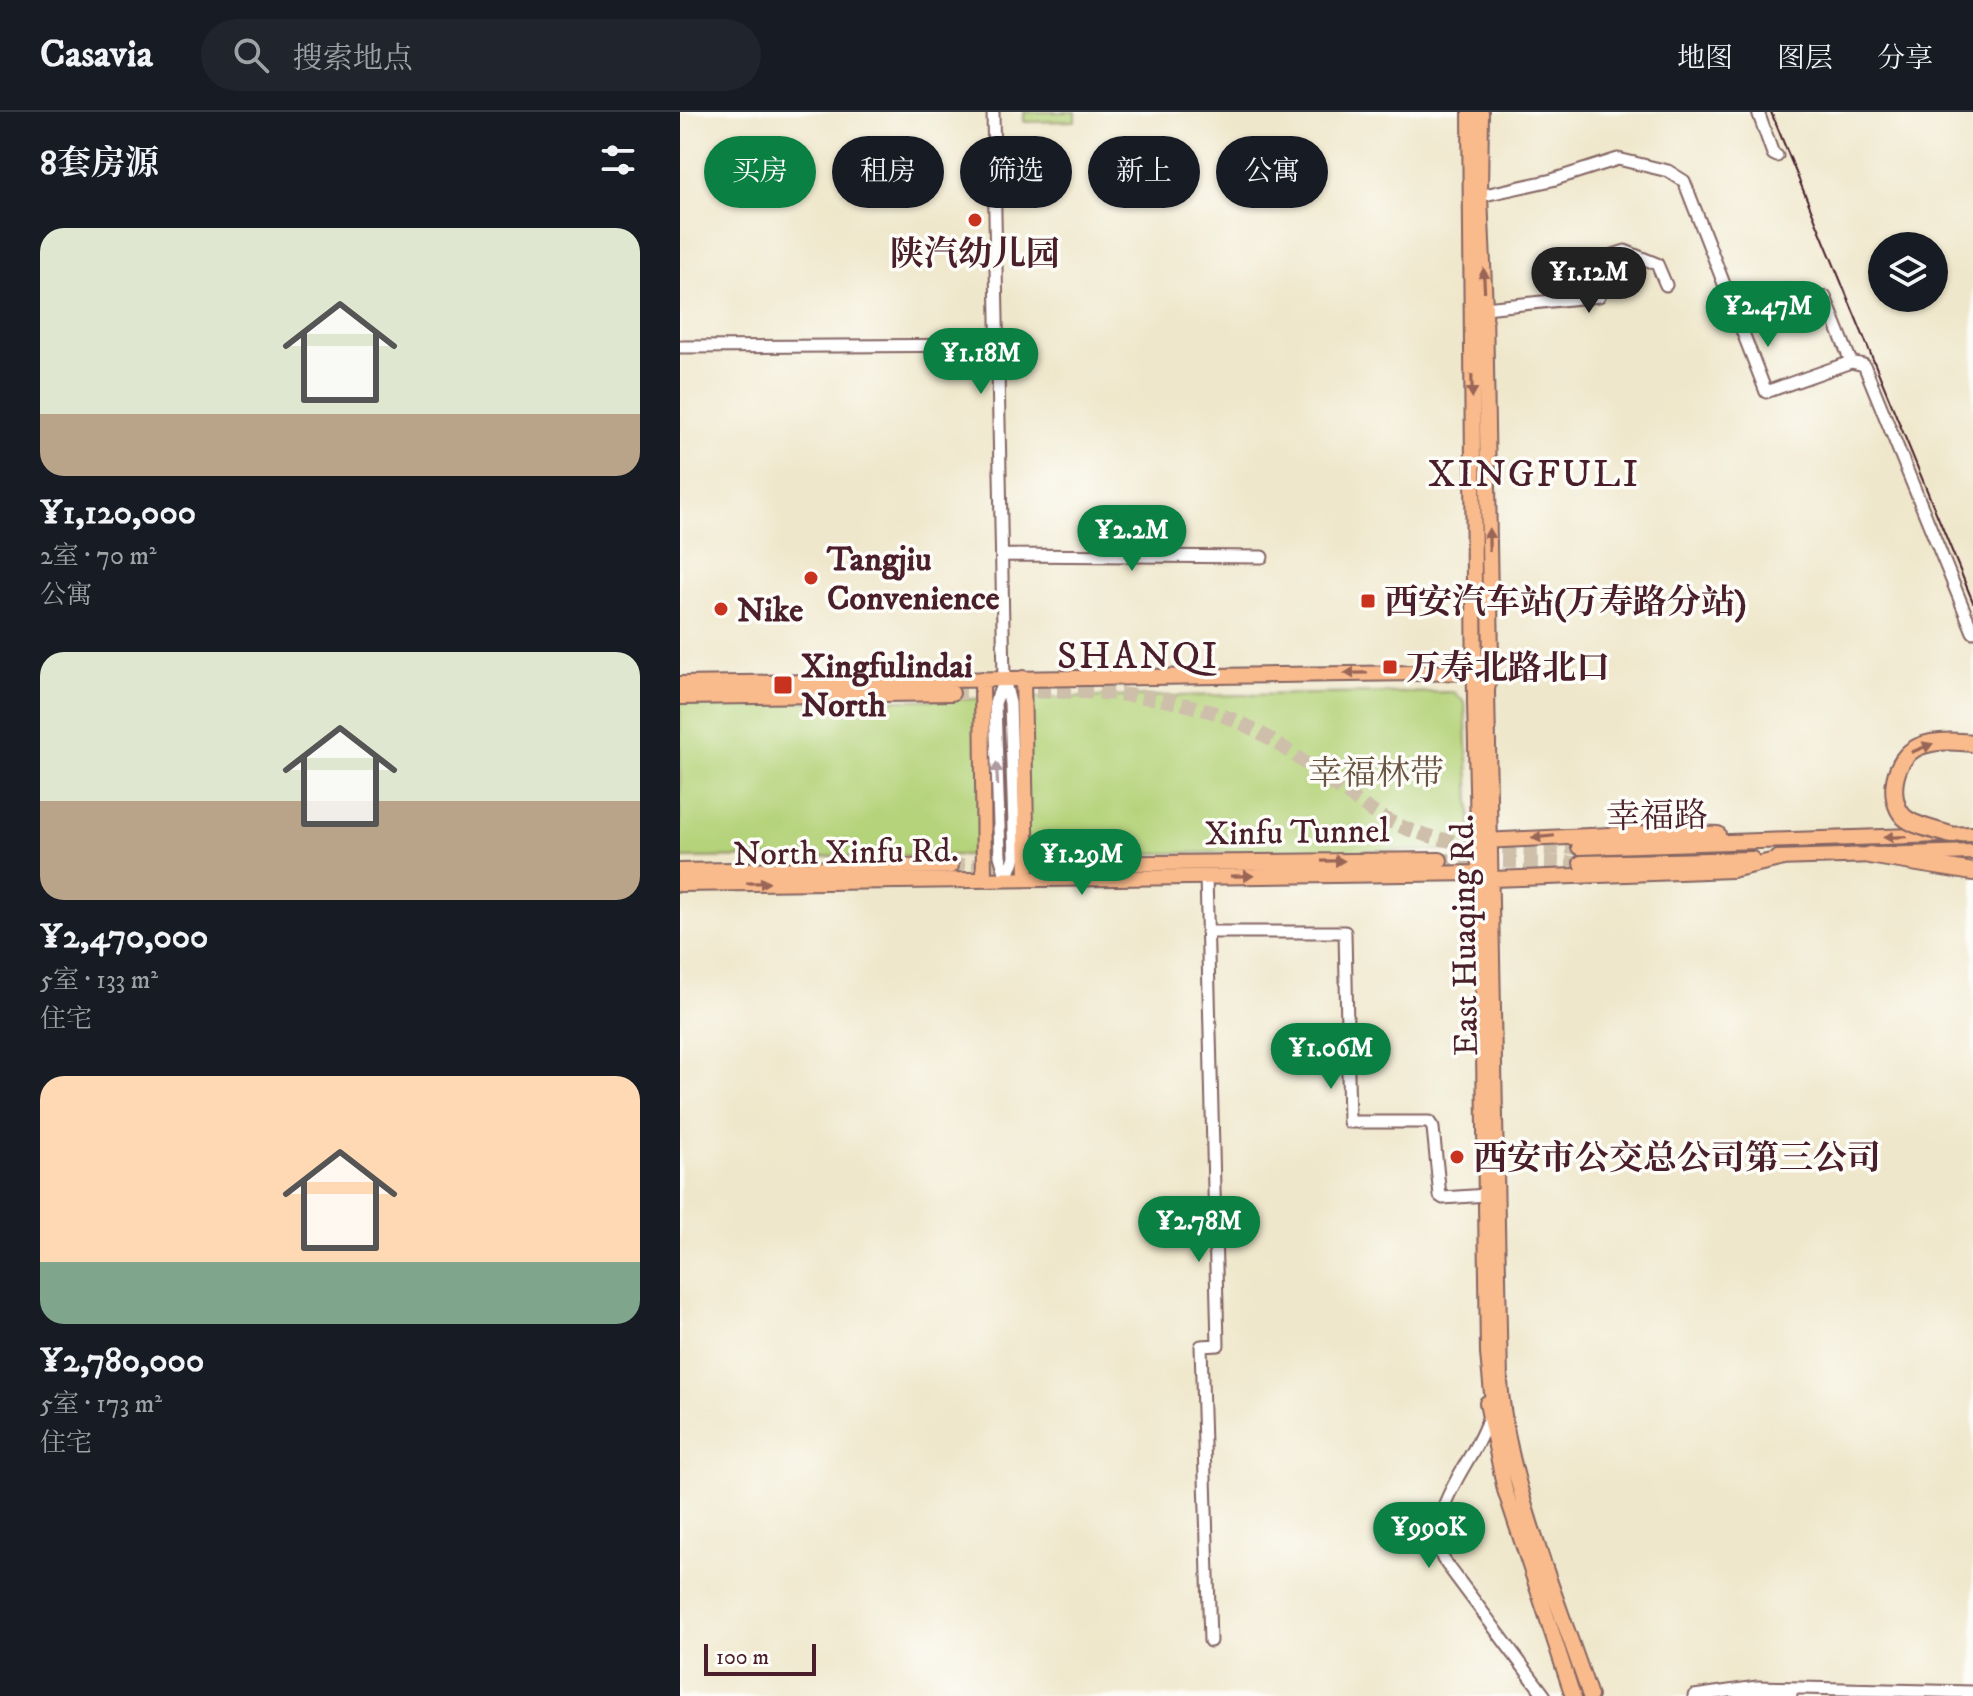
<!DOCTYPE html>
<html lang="zh">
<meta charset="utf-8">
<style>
:root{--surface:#171b24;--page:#20242c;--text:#f1f3f6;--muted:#9ea1a6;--line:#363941;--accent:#0b8043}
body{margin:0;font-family:"IM FELL DW Pica","Noto Serif SC",serif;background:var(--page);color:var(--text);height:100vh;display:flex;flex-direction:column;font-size:30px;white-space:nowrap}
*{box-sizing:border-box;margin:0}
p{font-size:26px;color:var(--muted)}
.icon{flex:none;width:44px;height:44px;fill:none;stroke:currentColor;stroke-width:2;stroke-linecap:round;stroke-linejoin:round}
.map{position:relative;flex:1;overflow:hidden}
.sheet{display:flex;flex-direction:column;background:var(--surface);width:680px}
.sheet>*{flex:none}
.guide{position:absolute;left:24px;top:24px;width:760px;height:72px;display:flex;gap:16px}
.buttons{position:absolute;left:1188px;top:120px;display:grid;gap:16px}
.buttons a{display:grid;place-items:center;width:80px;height:80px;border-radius:50%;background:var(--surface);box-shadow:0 2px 6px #0004;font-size:40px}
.scale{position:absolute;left:24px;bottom:20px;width:112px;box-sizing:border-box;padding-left:8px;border:4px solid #4a1f2b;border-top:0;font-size:22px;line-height:28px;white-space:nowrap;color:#4a1f2b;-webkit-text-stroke:6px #fdfcf7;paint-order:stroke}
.price{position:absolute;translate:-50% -68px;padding:0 18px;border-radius:28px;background:var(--accent);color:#fff;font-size:26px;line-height:52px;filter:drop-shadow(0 2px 4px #0008)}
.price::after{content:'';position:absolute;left:50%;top:48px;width:24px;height:18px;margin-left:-12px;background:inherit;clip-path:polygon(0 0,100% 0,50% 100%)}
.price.on{background:#222;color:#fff}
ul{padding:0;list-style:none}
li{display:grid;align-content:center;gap:16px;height:424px;padding:0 40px}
li span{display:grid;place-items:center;height:248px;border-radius:24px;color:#555}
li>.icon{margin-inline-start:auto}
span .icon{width:144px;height:144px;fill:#fffc;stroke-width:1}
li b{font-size:34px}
h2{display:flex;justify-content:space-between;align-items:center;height:96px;padding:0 40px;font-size:34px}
.chip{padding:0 28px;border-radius:36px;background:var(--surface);box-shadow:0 2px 6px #0004;font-size:28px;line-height:72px}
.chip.on{background:var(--accent);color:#fff}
header{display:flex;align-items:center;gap:48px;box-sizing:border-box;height:112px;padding:0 40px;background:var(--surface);border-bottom:2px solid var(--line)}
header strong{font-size:38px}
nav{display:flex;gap:44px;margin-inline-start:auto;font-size:28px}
.search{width:560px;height:72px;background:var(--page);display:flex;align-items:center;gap:20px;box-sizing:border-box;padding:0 28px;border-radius:44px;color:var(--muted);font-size:30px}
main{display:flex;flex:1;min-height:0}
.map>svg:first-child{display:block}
.green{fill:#b5d37a;stroke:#807952;stroke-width:2}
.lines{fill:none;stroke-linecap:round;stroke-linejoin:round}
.major-tunnel{stroke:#cebfab;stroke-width:14;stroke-dasharray:14 7;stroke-linecap:butt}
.minor-casing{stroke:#846563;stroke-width:15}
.major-casing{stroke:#846563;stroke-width:18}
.highway-casing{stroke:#846563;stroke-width:20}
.minor{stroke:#fff;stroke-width:11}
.major{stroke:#fabb8c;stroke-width:14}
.highway{stroke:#fabb8c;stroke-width:16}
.rail{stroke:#4a1f2b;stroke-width:2}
.highway-bridge-casing{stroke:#846563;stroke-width:20;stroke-linecap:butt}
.highway-bridge{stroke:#fabb8c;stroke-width:16}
.oneway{fill:#996557}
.oneway2{fill:#ae9aa0}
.poi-dot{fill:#c8321e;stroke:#fdfcf7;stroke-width:3}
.labels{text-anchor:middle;stroke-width:7;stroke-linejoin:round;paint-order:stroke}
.poi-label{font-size:34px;font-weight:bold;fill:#4a1f2b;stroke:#fdfcf7;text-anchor:start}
.park-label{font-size:34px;fill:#6a5543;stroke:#fdfcf7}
.street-label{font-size:34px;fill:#4a1f2b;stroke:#fdfcf7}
.quarter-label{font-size:38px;letter-spacing:2px;fill:#4a1f2b;stroke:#fdfcf7}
</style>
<header>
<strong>Casavia</strong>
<div class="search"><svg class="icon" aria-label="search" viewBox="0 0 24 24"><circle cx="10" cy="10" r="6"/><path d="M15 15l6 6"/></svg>搜索地点</div>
<nav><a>地图</a><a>图层</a><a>分享</a></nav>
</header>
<main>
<section class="sheet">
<h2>8套房源<svg class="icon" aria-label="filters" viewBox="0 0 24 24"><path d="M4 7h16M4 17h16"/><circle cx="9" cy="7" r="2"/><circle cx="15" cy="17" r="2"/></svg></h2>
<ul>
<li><span style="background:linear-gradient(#dfe7d0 75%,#b9a48a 0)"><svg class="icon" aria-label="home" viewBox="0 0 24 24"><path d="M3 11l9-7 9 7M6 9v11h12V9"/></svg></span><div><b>¥1,120,000</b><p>2室 · 70 m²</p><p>公寓</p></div></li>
<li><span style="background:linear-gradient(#dfe7d0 60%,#b9a48a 0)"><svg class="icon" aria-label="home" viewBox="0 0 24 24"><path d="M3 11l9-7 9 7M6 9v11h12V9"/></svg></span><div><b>¥2,470,000</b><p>5室 · 133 m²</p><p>住宅</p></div></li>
<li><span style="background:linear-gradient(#ffd9b3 75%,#7fa58c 0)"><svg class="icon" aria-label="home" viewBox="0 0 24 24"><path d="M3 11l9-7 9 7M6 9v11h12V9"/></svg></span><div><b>¥2,780,000</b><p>5室 · 173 m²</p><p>住宅</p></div></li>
</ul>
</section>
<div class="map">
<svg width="1293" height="1584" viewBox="0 0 1293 1584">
<rect width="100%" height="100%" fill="#fdfcf7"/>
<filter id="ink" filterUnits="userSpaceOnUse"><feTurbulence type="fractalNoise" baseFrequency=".0125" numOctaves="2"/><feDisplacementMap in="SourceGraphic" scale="16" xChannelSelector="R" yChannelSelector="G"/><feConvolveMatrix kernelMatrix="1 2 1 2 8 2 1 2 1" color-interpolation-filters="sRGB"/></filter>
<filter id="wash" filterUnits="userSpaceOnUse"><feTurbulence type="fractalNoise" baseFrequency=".006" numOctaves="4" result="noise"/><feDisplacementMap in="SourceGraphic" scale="32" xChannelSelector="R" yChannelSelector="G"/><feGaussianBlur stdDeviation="1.8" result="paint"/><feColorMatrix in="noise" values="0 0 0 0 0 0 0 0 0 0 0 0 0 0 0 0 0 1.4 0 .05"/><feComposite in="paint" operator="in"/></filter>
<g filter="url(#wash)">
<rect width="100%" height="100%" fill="#efe7cb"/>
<!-- green -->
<path class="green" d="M344,0H395V9L344,10Z
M773,580L785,590L792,730L779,738L0,746V591Z"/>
</g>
<g filter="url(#ink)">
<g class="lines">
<!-- major-tunnel -->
<path class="major-tunnel" d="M272,581C365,580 461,572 549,606C598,625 643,667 687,696C744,736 832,739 899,735
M760,748L901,751
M271,754L379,752"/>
<!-- minor casing -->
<g class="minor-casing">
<path id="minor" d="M313,0L324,567L330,591L335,745L327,767
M1078,0L1093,42L1097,44
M800,84L872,68L938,47L988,59L1004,69L1086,280L1171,250L1184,253L1293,520
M1145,185L1171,250
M805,196L919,184L927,145L945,139L977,152L986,173
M0,235L317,233
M323,443L582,445
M324,568L315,591L320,744L327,767
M526,764L538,1233L521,1234L530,1529
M527,820H665L669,1010H749L753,1016L760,1084L763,1086L807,1083
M809,1304C795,1351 743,1395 763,1447L865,1584
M1014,1584L1077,1575L1293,1580
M1059,1584L1111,1583"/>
</g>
<!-- major casing -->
<g class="major-casing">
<path id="major" d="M790,0L795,591L799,761L802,788L808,1242L814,1301
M801,0L800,84L805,196L811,547L807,579L820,1270C828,1373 877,1485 910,1584
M343,566L347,766
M302,567L304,767
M0,572L805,560
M0,585L272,581
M803,729L993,720L1038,722
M899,735L1293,722
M1097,746L1293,740
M901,751L1072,747
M379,752L760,748
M0,759L271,754
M0,772L799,761L812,767L1052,758L1104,746
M807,1291L825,1378L893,1584"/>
</g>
<!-- highway casing -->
<g class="highway-casing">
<path id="highway" d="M1189,743L1293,760"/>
</g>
<!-- minor -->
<use href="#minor" class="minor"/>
<!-- major -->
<use href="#major" class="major"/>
<!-- highway -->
<use href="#highway" class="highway"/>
<!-- rail -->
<path class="rail" d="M1091,0L1293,490"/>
<!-- highway-bridge casing -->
<g class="highway-bridge-casing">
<path id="highway-bridge" d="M1271,723C1257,718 1235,715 1224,705C1206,686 1214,646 1238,635C1253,628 1277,629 1293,631"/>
</g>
<!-- highway-bridge -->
<use href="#highway-bridge" class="highway-bridge"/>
</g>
<!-- one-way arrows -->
<defs><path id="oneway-solid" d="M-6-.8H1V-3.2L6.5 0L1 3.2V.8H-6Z" transform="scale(2)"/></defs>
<g class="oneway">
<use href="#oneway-solid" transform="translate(804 168) rotate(-93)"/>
<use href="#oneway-solid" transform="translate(792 274) rotate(89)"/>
<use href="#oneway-solid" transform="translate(809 428) rotate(-91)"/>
<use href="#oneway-solid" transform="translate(676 561) rotate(179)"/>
<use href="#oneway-solid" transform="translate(1242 636) rotate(-22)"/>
<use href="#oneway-solid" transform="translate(863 725) rotate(174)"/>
<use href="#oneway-solid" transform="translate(1215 725) rotate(178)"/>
<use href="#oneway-solid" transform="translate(653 749) rotate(-1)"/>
<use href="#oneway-solid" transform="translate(562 764) rotate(-1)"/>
<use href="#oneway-solid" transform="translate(78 771) rotate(-1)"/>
</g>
<use class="oneway2" href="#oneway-solid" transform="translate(317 662) rotate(-93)"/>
</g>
<!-- markers -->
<g class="poi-dot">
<circle cx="295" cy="108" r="8"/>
<circle cx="131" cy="466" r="8"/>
<rect x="680" y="481" width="16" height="16" rx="4"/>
<circle cx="41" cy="497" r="8"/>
<rect x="702" y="547" width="16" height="16" rx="4"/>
<rect x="93" y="563" width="20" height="20" rx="4"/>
<circle cx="777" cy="1045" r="8"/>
</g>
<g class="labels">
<!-- poi labels -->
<g class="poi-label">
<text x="295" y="153" text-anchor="middle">陕汽幼儿园</text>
<text x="147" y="458">Tangjiu<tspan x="147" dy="39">Convenience</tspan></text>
<text x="704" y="501">西安汽车站(万寿路分站)</text>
<text x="57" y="509">Nike</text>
<text x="121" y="565">Xingfulindai<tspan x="121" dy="39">North</tspan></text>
<text x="726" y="567">万寿北路北口</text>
<text x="793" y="1057">西安市公交总公司第三公司</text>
</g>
<!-- park labels -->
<g class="park-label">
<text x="696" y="672">幸福林带</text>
</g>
<!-- street labels -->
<g class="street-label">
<text transform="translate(977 703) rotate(-1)" y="12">幸福路</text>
<text transform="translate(617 719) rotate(-1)" y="12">Xinfu Tunnel</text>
<text transform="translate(166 739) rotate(-1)" y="12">North Xinfu Rd.</text>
<text transform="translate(783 823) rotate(-91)" y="12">East Huaqing Rd.</text>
</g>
<!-- quarter labels -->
<g class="quarter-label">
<text x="854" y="374">XINGFULI</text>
<text x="458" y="556">SHANQI</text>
</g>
</g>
</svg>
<div class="buttons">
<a><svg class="icon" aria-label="layers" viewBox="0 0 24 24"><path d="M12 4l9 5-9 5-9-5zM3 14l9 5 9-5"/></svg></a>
</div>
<div class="scale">100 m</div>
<b class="price on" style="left:909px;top:203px">¥1.12M</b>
<b class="price" style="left:1088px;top:237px">¥2.47M</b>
<b class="price" style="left:301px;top:284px">¥1.18M</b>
<b class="price" style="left:452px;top:461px">¥2.2M</b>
<b class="price" style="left:402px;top:785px">¥1.29M</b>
<b class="price" style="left:651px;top:979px">¥1.06M</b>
<b class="price" style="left:519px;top:1152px">¥2.78M</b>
<b class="price" style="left:749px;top:1458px">¥990K</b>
<div class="guide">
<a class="chip on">买房</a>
<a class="chip">租房</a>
<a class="chip">筛选</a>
<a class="chip">新上</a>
<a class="chip">公寓</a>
</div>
</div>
</main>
